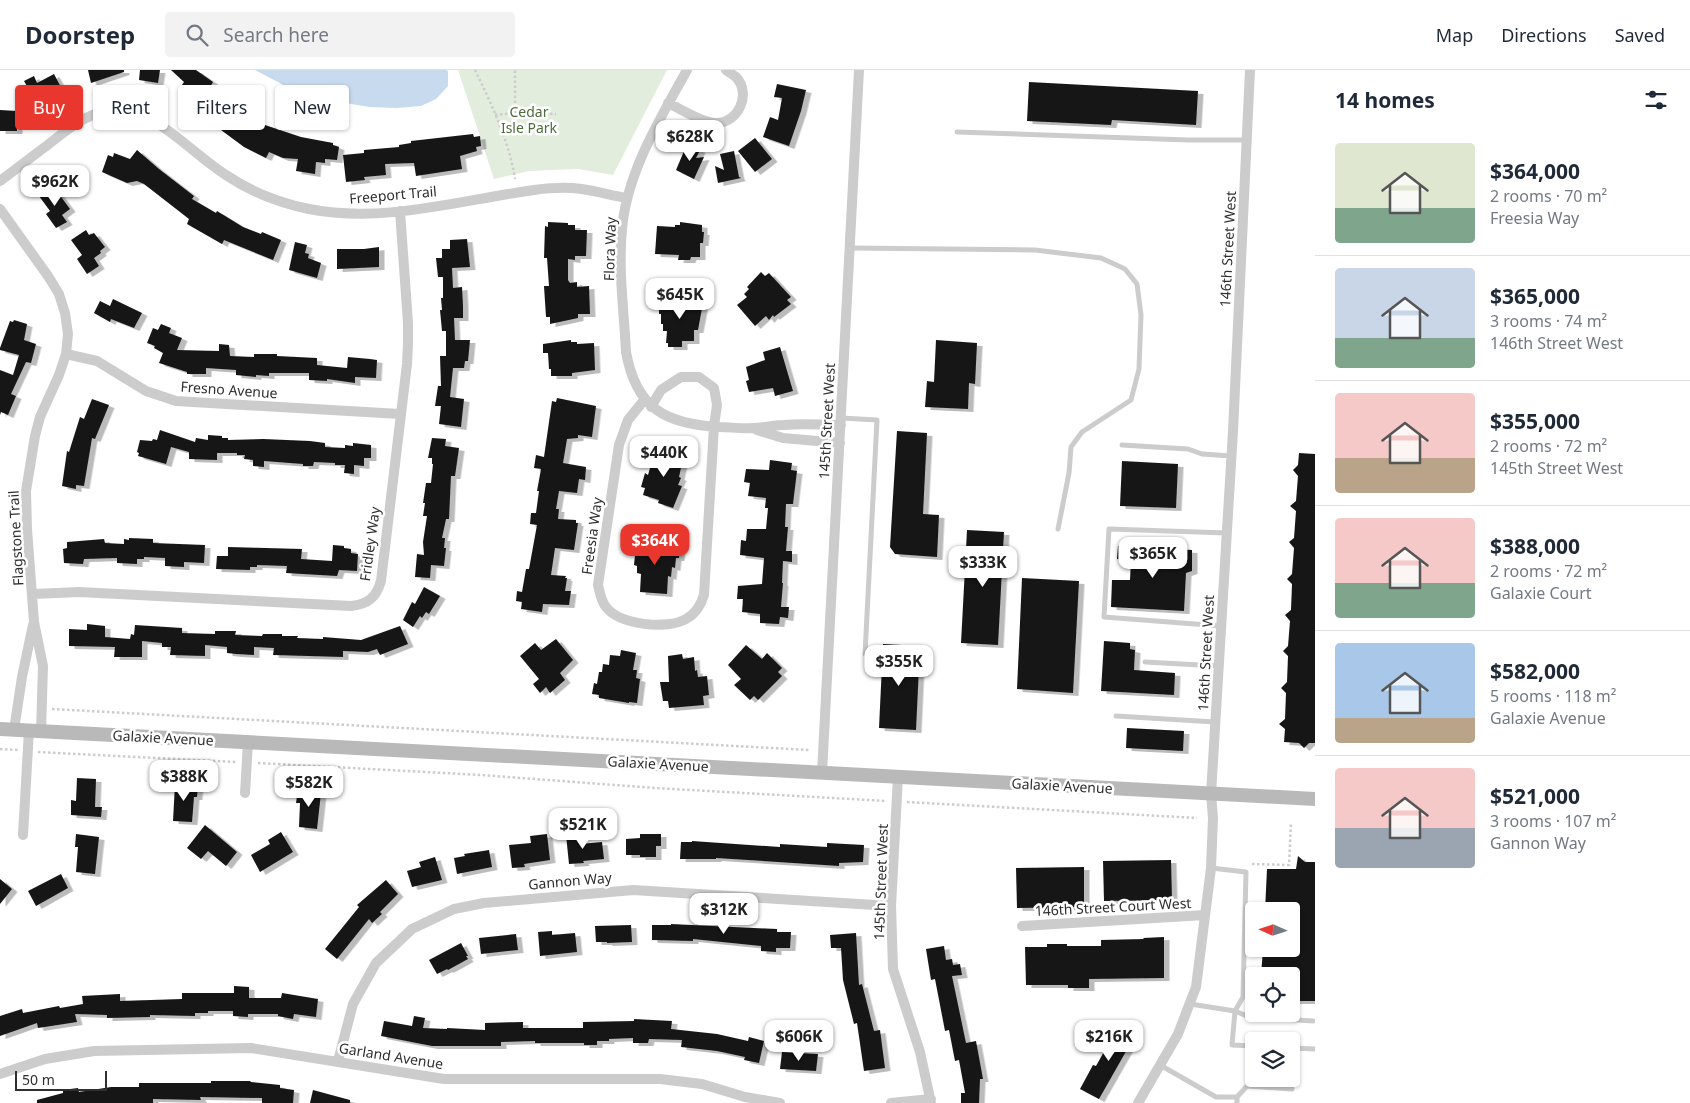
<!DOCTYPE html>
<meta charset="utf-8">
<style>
:root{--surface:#fff;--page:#f2f2f3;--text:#1f2937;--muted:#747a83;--line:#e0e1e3;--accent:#ea372e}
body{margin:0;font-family:"Noto Sans",sans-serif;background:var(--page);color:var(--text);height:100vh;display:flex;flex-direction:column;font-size:19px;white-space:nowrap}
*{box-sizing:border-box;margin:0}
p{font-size:16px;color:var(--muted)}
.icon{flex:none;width:28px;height:28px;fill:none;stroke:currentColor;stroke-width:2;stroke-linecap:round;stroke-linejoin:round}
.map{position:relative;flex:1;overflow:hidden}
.panel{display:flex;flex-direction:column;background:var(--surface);width:375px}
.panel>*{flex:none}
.top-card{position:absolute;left:15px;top:15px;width:475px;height:45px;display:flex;gap:10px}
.needle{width:32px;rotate:273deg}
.buttons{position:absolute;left:1245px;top:832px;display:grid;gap:10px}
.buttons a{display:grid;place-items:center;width:55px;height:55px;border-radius:5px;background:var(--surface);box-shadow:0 1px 4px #0004;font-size:25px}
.scale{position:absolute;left:15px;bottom:12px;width:92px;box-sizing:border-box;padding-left:5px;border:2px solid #2f2f2f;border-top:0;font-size:14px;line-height:18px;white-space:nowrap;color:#2f2f2f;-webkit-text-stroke:4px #fff;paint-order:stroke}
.price{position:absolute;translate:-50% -42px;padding:0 11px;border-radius:10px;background:#fff;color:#222;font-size:16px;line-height:32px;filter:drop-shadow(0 1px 2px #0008)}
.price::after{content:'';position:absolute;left:50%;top:30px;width:15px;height:11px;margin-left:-8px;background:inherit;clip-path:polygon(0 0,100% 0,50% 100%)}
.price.selected{background:var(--accent);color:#fff}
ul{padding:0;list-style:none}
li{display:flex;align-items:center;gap:15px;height:125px;padding:0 20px}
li+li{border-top:1px solid var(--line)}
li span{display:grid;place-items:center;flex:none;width:140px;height:100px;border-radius:5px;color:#555}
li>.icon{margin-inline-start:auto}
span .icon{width:60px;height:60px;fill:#fffc;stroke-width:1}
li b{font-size:21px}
h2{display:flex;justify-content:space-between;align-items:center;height:60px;padding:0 20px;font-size:21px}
.pill{padding:0 18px;border-radius:5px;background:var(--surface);box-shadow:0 1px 4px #0004;font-size:18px;line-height:45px}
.pill.selected{background:var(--accent);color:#fff}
header{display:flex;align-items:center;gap:30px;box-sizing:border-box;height:70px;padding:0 25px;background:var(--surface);border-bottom:1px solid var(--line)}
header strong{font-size:24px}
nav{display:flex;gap:28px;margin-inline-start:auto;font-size:18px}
.search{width:350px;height:45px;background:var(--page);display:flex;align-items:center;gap:12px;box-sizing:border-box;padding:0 18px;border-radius:5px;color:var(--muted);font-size:19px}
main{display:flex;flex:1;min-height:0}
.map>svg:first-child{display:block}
.green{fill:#e3eddd}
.water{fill:#c8daed}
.building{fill:#161616;filter:url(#shadow)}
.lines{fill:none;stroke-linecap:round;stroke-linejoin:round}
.path{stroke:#ccc;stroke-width:2.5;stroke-dasharray:2.5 2.5;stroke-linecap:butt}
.lane{stroke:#ccc;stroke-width:5}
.street{stroke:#ccc;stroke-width:10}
.secondary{stroke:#b9b9b9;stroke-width:14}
.labels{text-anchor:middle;stroke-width:5;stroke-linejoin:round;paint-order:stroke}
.park-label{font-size:14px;fill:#4c6c3b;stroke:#fff}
.street-label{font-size:14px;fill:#2f2f2f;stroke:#fff}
</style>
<header>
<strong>Doorstep</strong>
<div class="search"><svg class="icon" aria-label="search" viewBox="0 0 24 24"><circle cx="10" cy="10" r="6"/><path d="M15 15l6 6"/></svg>Search here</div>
<nav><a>Map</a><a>Directions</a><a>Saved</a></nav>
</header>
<main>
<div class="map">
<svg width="1315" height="1033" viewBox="0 0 1315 1033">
<defs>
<filter id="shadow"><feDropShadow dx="5.5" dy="3" stdDeviation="0" flood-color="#0004"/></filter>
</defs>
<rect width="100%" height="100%" fill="#fff"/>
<!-- green -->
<path class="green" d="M458,0H667L613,105L578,99L529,101L494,109Z"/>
<!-- water -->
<path class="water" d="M255,0H446L448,1V16L436,29L421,36L396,38L369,37L340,32L315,24L293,20Z"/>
<!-- building -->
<path class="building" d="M88,0H124V2L91,13Z
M140,0H160L158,13L139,10Z
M171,0H196L213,12L209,19L228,34L231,30L249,45L247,49L301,67L333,73V75L339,77L337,90L325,89V93L316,92L315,104L296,101L298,89L283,88L269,82L266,88L244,77L221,60L225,55L202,37L198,42L182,30L189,20L182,15L184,12Z
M54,4L64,23L38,37L37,34L30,38L22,21L28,18L24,11L34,6L37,13Z
M1029,12L1198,21L1196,55L1112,50L1111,55L1027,51Z
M777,14L806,20L801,41L789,76L763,67L770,47L778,50L782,28L774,27Z
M0,40L17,41V61H0Z
M473,64L474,67L480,66L481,76L476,77L477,81L460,86L462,99L416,106L414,93L385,94L386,105L364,107L365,110L346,112L343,85L364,83V80L399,77V75L411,73V71Z
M755,68L772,89L755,102L738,81Z
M687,74L700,80L696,88L704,87L694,109L676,100Z
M137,80L159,99L194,126L192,129L216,143L217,141L243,157L261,164L262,162L281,170L273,190L224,170L222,174L187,154L189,149L144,114L137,111L127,113L102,102L108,85L113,87L114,83L130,89Z
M734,81L739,107L741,108L718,113L715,96L724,100L720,84Z
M53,116L70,139L62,145L67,152L56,158L46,144L50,141L39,126Z
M548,152L568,153V155H575V160H587L586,186H575V190L568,189V210L570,213L577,212V217L589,216L590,244H578V248L550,254V247H546L544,216H549L547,188H544L545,156L548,157Z
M680,152L702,155V162H704L703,173H700V187H691L690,190H678L679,185L655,184L657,156L675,157V155H680Z
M86,160L89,165L94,163L105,177L100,181L101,183L94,188L99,196L87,204L77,189L82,185L71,170Z
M467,169L470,197L452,198L453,218L462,217L463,236V248H454L455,270H470L468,291H465L464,298H453L450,327L464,329L461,357L439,354L441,336H435L438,316H441L440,286H446V261H442L440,240H442L441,228H443V207H438L436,188H442V179H450V170Z
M295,172L307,175L305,183L309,184L308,188L321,193L317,208L289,200Z
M379,177V197L337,199V179H364Z
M761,202L765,206L769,203L791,227L787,230L791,234L774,247L773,245L769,250L766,246L755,256L737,235L747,227L744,224L749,219L747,217Z
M113,229L142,243L134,258L111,249L110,252L94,243L100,231L110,236Z
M664,229L695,230V233H703L698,260H694V271H682V277H668V273H666L667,261H663V254H661V244H659V233H664Z
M14,250L27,254L24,270L36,274L31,293L26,292L11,324L16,326L8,345L1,342L0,345V300L13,305L19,285L0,280V278L10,251L13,252Z
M161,254L171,258L169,263L182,268L177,280L219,281V274L229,275L230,286L254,287V284H277V286L317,288V295L347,298L348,287L370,289L377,290L376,308L355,307V313L327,309V311L309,310V303H269V306L256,305V307L236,305V300L206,298V304H187V302L159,293L163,283L154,278L155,276L147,273L153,258L158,260Z
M571,270V272H577V274L594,273L595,300L572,303V306H551V299H549L548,283H543V274Z
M936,270L977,273L975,314L969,313L968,339L925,337L927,311L934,312Z
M780,277L793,321L775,326L773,318L749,322L746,311L749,310L746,297L765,290L763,282Z
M557,328L596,336L592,367L578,365V368L567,369L563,393L586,397L585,410L579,409L577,423L559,421L556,439H559L558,449L576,450V453H578L574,480L555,478L551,505L566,506L565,508H567L565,521H571L569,535L543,534L542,542L521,539L522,532L516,531L517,521L522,522L526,499H529L537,455L530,454L531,443H536L539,421H537L541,399L534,398L536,385L544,387L552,331L556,332Z
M92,329L109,335L95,369L92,368L84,416L76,415V419L62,416L67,381L69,382L80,347L84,349Z
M160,360L195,372L196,368L208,370V365L222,366V368H228V370L263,369L310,371L325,373V377L345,378V375L353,376V373L371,375V388H364V396L354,395V404L344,403L345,395H335V393L314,392L313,396H303V394L264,391V397L253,396V390L244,389L245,385H237V383H217V390L189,389V382L171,377L166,394L138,386L139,383L137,382L140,370L152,371L153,369L157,370Z
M897,361L927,363L923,444L939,445L937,487L895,484L890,477Z
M432,368L446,369L445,376L459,378L455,406H451L449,449H446L442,468H445L444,478H446L444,496L431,495L430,508L415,507L417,484L424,485L423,472L427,446H423L425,433H423L426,413H431L433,394H432V388H428Z
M658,380L670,384L672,380L684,384L679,407L681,408L678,415L682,416L673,438L658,433L659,430L643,425L645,418L641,417L645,403L648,405L650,398H653Z
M1299,383L1315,384V673H1309L1304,678L1299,673L1284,672L1285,659L1279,654L1285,649L1286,623L1281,618L1287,612L1288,586L1283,581L1288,576L1290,551L1285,545L1291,540L1292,514L1287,509L1292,504L1294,478L1289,472L1294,468L1296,441L1290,436L1296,431L1298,406L1293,400L1298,395Z
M770,390L792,393L791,400L797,401L793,434H786L785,457H788L786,481H792V492L783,491L782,513H783L781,537H789L788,548L780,547L779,554L760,553V544L742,542L743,529H737L738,516L762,514L764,488L740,485L741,470L746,471L747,459H766L768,438H765L766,428L748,426L750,413L744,412L746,399L769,400Z
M1122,391L1178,394L1176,438L1120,436Z
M967,460L1004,462L998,575L961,573Z
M129,468L153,469V473L205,475L204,493L184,492V497L165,496V488L144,487V489H137V494L117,493V488L84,489L83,494L64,493L63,479L67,478V472L104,469L105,473L124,474V469L129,470Z
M632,473L680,476L679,488H676L675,498L672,497L671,507L668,506L667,524L640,522L641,504L637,503V496L634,495L635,485H631Z
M333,475L344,476V478L351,479V483L358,484L357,501L339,500L337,506L286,503L287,496L257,495V497H250V500L216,499L217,486H228V477L302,479L301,489L332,491Z
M1118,476L1192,480V501L1186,503L1184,541L1111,537L1112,510H1130L1131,490L1117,489Z
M1022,508L1079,511L1073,623L1017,619Z
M424,517L440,526L429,544L426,542L422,548L420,546L413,557L403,550L412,532L415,534Z
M87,554L105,556V567L130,569L131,564L134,565L135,555L182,558V563L215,564V561H236L235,565L262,566L263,564H282V566H298L297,568L323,569V567L361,570L400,556L408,574L380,585L377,579L368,582L343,581V587L273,585L274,578L254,577V585L236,584L227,583V577L205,575V586L170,585L171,577H162V573L142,571V587H114L115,577L69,576V559L87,560Z
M556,569L573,590L560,603L565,610L550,623L546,617L540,623L533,614L539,609L520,586L535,573L541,580Z
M1104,571L1130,573V579L1135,580L1134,600L1175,603L1174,625L1101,621Z
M883,574L920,576L916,660L879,658Z
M746,575L762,589L767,583L782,598L778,602L782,606L758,630L754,626L750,630L734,615L741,609L728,595Z
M621,580L636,583L633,600H637L636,608L640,609L637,633L629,632V633L599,628V625L592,624L594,613L597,614L599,602H602L603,594L609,595L610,585L620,586Z
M682,584L683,589L694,587L695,601L697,600L698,607L707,606L709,625L703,626L704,635L669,638L668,631H663L660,612H669L668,586Z
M1127,658L1184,661L1183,681L1126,678Z
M77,708L96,709L95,737H102L101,747L71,745V730L76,731Z
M175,714L198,715L197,727H194L192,752L173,751Z
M298,719L321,723L317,759L299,757L300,733H296Z
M205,755L237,782L226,796L208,781L201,789L187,778Z
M281,762L293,782L260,802L251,785L270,774L268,770Z
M76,764L99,767L95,804L76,802L78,777H75Z
M547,764L550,790L524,794L525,797L512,798L509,775L531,773L530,766Z
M579,764L580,774L602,772L604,789L583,791L584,793L569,794L566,765Z
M640,764H661V776H656V787H640V785H626V769L640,768Z
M692,771L780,777V774L827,777V773L864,775L863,792L839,793V796L716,788V789H680L681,772H692Z
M489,780L492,797L457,804L454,788L465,786L464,784Z
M1298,786L1305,792H1315V931H1291V906H1261L1263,879H1291V841H1265L1267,799H1296Z
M435,787L442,810L412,817L407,801L421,797L419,792Z
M1171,790L1172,830L1104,831L1103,791Z
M1084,797V837L1017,838L1016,798Z
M61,804L68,818L36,836L28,821Z
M0,809L12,819L0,834Z
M386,810L398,824L380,842L382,844L372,853L369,849L337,889L325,879L359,837L357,835Z
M671,854L777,859V862H791L790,878H776V882L761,881V876L693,869V871L652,870V855H671Z
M631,855L632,872L607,873V872H596L595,856Z
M552,861V865L575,863L577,882L540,886L538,862Z
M856,863L859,915L862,914L874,961L880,960L885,998L864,1001L857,953L854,954L843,910L841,878H831L830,865Z
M516,864L518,880L481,884L479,868Z
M1164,867V908L1089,909V918H1068V915H1026L1025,877H1047V874H1067V876H1101V870L1144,869L1143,868Z
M461,873L468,886H466L468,889L448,900L447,899L437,904L429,890Z
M944,876L946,890L952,889L953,895L960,894L962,905L952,906L966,973L976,971L983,1009H980L979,1033H961V1023H965L959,990L955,991L949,960L945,961L935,909L931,910L926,879Z
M234,916L249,917V928H281L282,923L318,929L316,947L294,944L293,949L278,946V944H248V947L233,946V941H208V943H195V946L150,945V947L107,948V945L75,944L77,952L38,958L37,953L0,966V946L22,939L23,943L59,936L60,938L83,934L82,926L120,924V931L182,929V923H234Z
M414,946L425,948L423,958L447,959V958L485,960V953L523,952V958H583V952L634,951V949L672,951L671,959L717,964L748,971L749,967L764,971L759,993L744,990L745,987L717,981L681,977L682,970L649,969L648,973H633V968L609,969V971H597V975H584V973H535V971L501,972V976H432L381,966L384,951L412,956Z
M1120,953L1137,962L1099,1029L1080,1019L1093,995L1096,996Z
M782,982L818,984L816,1001L780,999Z
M211,1011H250L251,1012L280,1015V1018L294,1020L293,1033H262V1028L200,1027L201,1030L153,1029V1033H37V1030L63,1023V1020L78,1018L79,1022L111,1017H139V1013H211Z
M313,1020L350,1030V1033H310Z"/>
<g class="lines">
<!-- path -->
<path class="path" d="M475,0C492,35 509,71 515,109
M515,43V0
M495,45L515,43L556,44
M52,639L809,680
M0,679L18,680
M38,682L237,692
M258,693L481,705L655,718L886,731
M907,732L1197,748
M1252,794L1289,795L1291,752"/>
<!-- lane -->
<path class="lane" d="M957,62L1188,70H1246
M850,178L1035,180L1101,188L1125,199L1137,214L1141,245L1139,299L1131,330L1082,362L1071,377L1069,403L1058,459
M841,348L877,350L865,584
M1122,375L1188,379L1202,384L1231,386
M1221,556L1104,547L1109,459L1227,463
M1145,592L1218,596
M1116,646L1215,652
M1190,934L1235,941L1243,927L1246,802L1211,798
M1254,976L1232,975L1235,941L1249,947L1313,951
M1291,978L1315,979
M1160,995L1216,1027H1237V1033
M1237,1027L1247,1016L1292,1019"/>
<!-- street -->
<path class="street" d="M687,0C660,49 627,102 622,159C618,199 624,241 626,282C636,338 665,354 719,357C730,357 742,359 753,358C764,358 774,355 784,355C803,353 822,355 841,355
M668,33C681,39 701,52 715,53C738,54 752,24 736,7C733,5 729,2 726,0
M0,111C15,100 30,88 45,77C67,60 88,40 118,40C158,41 193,85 226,105C251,122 280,133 309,139C375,152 443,135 508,124C524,122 540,118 556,118C581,116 603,124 627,128
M0,139L48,206L59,224L65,243L68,264L66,284L59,305L40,347L35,366L26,421L27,459L34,552L43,596L41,661
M66,284L97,291L146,321L176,331L400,344
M645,329L628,350L619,375L598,515C600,523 601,531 606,537C620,555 667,560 686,549C695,544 701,535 704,525L714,356L717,335L714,318L699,307H681L661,320L651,337
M757,360L783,368L840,373
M33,524L79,522L351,536C368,534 376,528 381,511L407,294L408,274V253L400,141
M14,660L22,607L33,555
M822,703L859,0
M898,707L891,836L893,899L920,982L931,1033
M245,723L248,672
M23,765L29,660
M1022,856L1205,845
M338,991L353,934L376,893L412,859L454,839L484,833L633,820L891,836
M0,1004L45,989L94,981L251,978L444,1009H660L702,1014L745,1027L780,1033
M891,1033L931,1029
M1138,1033L1178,964L1196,917L1211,798L1213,748L1211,724L1233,361L1250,0"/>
<!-- secondary -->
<path class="secondary" d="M0,659L1315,729"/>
</g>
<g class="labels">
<!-- park labels -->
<g class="park-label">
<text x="529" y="47">Cedar<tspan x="529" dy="16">Isle Park</tspan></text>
</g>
<!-- street labels -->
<g class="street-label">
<text transform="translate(393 125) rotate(-5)" y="5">Freeport Trail</text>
<text transform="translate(610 179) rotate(-88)" y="5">Flora Way</text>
<text transform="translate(1228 179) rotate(-87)" y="5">146th Street West</text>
<text transform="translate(229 320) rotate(4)" y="5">Fresno Avenue</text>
<text transform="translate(827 351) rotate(-87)" y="5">145th Street West</text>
<text transform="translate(592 466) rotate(-82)" y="5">Freesia Way</text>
<text transform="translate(16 468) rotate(-93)" y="5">Flagstone Trail</text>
<text transform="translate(370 474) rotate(-82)" y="5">Fridley Way</text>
<text transform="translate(1206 583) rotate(-87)" y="5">146th Street West</text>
<text transform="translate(163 668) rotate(3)" y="5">Galaxie Avenue</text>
<text transform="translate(658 694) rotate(3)" y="5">Galaxie Avenue</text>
<text transform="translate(1062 716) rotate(3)" y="5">Galaxie Avenue</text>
<text transform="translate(570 811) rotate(-5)" y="5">Gannon Way</text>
<text transform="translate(881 812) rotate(-88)" y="5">145th Street West</text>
<text transform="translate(1113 837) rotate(-3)" y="5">146th Street Court West</text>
<text transform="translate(391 986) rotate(9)" y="5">Garland Avenue</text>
</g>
</g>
</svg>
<div class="buttons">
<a><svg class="needle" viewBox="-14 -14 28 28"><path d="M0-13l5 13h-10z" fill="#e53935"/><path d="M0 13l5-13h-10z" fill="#747a83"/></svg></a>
<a><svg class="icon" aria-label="locate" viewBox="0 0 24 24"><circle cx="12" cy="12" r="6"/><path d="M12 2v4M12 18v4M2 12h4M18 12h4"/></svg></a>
<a><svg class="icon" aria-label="layers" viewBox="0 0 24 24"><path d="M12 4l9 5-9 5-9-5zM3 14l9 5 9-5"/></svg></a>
</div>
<div class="scale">50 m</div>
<b class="price" style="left:690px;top:92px">$628K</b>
<b class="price" style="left:55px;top:137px">$962K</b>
<b class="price" style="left:680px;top:250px">$645K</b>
<b class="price" style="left:664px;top:408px">$440K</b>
<b class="price selected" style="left:655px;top:496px">$364K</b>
<b class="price" style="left:1153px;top:509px">$365K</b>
<b class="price" style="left:983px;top:518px">$333K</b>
<b class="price" style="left:899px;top:617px">$355K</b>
<b class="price" style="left:184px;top:732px">$388K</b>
<b class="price" style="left:309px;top:738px">$582K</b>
<b class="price" style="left:583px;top:780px">$521K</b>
<b class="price" style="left:724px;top:865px">$312K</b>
<b class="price" style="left:799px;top:992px">$606K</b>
<b class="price" style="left:1109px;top:992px">$216K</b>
<div class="top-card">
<a class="pill selected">Buy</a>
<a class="pill">Rent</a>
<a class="pill">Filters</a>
<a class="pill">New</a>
</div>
</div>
<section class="panel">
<h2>14 homes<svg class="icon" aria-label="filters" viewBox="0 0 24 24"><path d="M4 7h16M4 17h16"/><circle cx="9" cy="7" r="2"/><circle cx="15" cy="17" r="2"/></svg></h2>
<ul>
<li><span style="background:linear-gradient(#dfe7d0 65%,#7fa58c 0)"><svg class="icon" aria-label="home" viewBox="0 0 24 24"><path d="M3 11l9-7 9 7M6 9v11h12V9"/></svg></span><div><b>$364,000</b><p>2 rooms · 70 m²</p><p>Freesia Way</p></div></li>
<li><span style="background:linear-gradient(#c9d6e8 70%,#7fa58c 0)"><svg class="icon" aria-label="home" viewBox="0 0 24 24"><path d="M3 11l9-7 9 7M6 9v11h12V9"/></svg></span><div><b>$365,000</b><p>3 rooms · 74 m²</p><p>146th Street West</p></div></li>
<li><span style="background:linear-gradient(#f6c9c9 65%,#b9a48a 0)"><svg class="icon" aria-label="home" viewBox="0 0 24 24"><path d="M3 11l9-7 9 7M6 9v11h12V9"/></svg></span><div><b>$355,000</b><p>2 rooms · 72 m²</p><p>145th Street West</p></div></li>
<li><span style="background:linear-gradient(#f6c9c9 65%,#7fa58c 0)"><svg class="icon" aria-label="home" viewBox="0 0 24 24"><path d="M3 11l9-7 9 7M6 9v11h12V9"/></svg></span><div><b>$388,000</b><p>2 rooms · 72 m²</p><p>Galaxie Court</p></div></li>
<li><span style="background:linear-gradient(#a9c7e8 75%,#b9a48a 0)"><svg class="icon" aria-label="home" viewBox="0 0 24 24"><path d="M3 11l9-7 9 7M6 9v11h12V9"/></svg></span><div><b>$582,000</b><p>5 rooms · 118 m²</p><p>Galaxie Avenue</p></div></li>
<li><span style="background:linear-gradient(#f6c9c9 60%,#9aa5b1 0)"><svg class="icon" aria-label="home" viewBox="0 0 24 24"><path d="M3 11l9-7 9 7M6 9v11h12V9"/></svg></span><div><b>$521,000</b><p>3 rooms · 107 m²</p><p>Gannon Way</p></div></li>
</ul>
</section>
</main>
